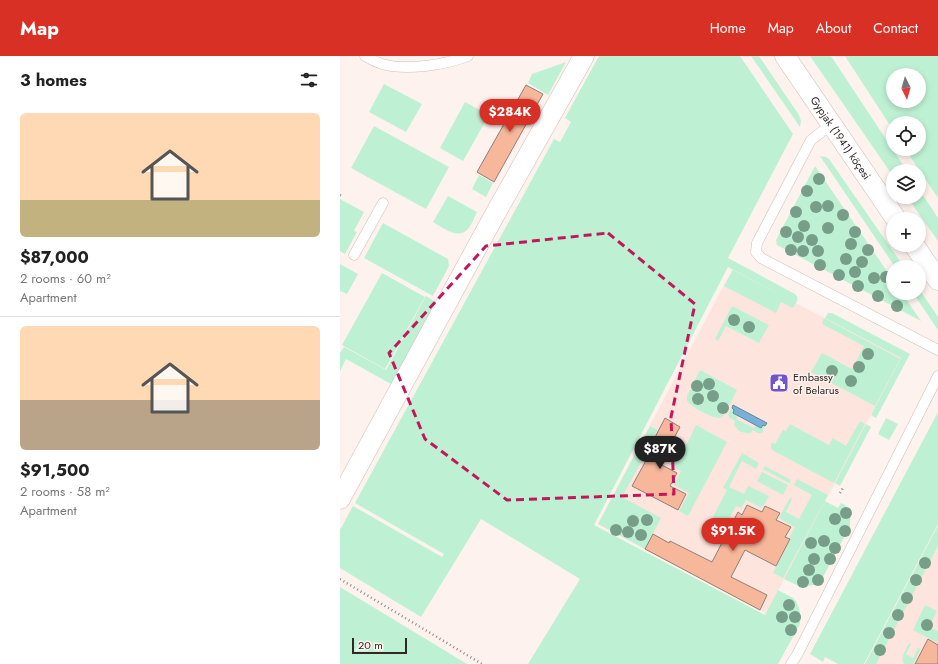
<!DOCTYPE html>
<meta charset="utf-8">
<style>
:root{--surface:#fff;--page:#f2f2f2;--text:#222;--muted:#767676;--line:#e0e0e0;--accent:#d93025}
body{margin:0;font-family:Jost,sans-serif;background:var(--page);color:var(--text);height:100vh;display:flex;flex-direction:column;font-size:15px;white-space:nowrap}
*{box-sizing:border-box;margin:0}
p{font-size:13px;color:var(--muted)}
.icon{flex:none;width:22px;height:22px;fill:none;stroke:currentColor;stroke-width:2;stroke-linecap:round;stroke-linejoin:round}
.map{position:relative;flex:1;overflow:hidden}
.panel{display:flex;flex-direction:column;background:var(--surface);width:340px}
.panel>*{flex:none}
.needle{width:26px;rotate:175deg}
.buttons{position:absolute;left:546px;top:12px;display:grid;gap:8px}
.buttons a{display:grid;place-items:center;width:40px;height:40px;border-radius:50%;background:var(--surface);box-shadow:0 2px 6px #0003;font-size:20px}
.scale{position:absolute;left:12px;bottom:10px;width:55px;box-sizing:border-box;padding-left:4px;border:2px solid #2f2825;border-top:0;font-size:11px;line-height:14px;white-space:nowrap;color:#2f2825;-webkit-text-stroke:3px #fdf2ed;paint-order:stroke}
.price{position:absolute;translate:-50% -34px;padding:0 9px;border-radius:14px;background:var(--accent);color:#fff;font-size:13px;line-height:26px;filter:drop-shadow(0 1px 2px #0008)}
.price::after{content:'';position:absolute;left:50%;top:24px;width:12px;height:9px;margin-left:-6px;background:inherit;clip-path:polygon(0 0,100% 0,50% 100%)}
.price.selected{background:#222;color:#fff}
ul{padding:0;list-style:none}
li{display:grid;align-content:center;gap:8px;height:212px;padding:0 20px}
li+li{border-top:1px solid var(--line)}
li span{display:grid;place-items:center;height:124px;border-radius:6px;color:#555}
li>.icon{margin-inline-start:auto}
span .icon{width:72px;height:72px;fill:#fffc;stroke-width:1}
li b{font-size:17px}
h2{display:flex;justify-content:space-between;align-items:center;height:48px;padding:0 20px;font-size:17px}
header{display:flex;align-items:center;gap:24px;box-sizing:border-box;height:56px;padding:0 20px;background:var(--accent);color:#fff}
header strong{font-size:19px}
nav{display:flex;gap:22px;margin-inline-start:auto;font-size:14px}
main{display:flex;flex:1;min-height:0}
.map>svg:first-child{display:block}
.commercial{fill:#fde4dc}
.green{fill:#bef1d3;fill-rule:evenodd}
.water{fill:#77b1d8;stroke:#6188a2}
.building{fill:#f7b79b;stroke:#907f78}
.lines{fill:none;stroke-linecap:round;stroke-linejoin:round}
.lane-casing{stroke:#cfbdb5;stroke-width:11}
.street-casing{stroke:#cfbdb5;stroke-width:21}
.path{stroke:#918985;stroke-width:2.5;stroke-dasharray:1 3;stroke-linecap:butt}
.lane{stroke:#fff;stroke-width:10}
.street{stroke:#fff;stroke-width:20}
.tree{fill:#779e89}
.marked{fill:none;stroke:#c2185b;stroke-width:3;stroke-dasharray:8 5;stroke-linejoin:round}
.labels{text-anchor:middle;stroke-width:3;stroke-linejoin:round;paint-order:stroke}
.street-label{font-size:11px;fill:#2f2825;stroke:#fdf2ed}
.poi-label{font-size:11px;fill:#2f2825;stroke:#fdf2ed;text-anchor:start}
</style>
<header>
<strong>Map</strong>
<nav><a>Home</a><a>Map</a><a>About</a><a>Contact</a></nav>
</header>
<main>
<section class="panel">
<h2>3 homes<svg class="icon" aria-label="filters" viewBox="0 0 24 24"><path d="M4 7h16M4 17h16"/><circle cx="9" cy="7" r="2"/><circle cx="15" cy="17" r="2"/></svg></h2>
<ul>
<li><span style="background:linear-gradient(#ffd9b3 70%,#c2b280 0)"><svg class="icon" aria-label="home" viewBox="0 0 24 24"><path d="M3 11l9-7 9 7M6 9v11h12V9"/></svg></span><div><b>$87,000</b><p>2 rooms · 60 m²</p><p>Apartment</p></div></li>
<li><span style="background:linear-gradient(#ffd9b3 60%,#b9a48a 0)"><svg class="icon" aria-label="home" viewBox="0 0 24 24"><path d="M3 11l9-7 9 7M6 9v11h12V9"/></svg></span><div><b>$91,500</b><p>2 rooms · 58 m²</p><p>Apartment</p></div></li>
</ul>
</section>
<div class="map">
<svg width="598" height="608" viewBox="0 0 598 608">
<rect width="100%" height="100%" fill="#fdf2ed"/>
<!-- commercial -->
<path class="commercial" d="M392,214L561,302L426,557L258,468Z
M598,469V608H525Z"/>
<!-- green -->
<path class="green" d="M259,0H400L453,78L388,202L455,238C458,241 458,243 456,247L388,211L254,469L425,559L438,534L453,542L456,545L459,552L461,563L459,570L438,608H188L240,523L141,463L81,561L0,512V474L13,450L102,501L104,498L15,447L214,83L220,86L231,66L225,62Z
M411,0H419L459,59L461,65L460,71Z
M470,0H491L567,115H553V120Z
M505,0H598V142L565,93H579V67H553V74ZM553,19H579V45H553Z
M226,6L208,39L188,27L192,18Z
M44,28L82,48L66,76L29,56Z
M125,46L149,59L123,105L100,92Z
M34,70L109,111L86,153L11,112Z
M480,100L486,101L489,103L564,211H555Z
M475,110L553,224V237H562L581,265L437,189L436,184Z
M139,119L153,127L146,141L132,133Z
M579,133L598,162V185L567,141H579Z
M108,140L137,156C134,162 132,168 128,173C118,184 103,172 93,166Z
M0,143L24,156L14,175L17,176L5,198L0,195Z
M43,167L108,203L109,210L93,240L24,202Z
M0,208L18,218L7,238L0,235Z
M393,214L456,247L453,252L441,246L436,257L384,230Z
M42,217L85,241L45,313L2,289Z
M579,233L598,261V274L573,237H579Z
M86,240L96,246L51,328L6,303L0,315V297L4,291L46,314Z
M392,250L429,269L419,287L386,270L378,285L375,283Z
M488,257H492L570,298L536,362L531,359L561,302L485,262Z
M484,262L560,303L535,350L471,316L482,297L512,313L524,290L482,268Z
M360,314L397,334L384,359L380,362C372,362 351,351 347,345V340Z
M392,352L394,354L393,357L398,360L396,363L414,372L416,369L421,372L423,369L425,370L422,377H418L413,374L411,377C403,378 397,375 394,368L395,365L390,362L388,359Z
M598,356V468L524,608H498L485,601L483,606L470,598Z
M546,362L558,368L549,384L538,378Z
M520,365L525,368L494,427L434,395L431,393V389L432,386L435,388L443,374L446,375L450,368L489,389L493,382L506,390Z
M526,368L531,371L500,430L495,427Z
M356,369L387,386L348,460L339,455L349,437L334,429L341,415L331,409L333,405L328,402L338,384L347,388Z
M310,370L318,374L310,389L325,397L320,407L305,399L282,441L321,462L305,493L258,468Z
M402,397L419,407L416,413L402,405L389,431L404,438L408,430L429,440L422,452L406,444L401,452L396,450L379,482L388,487L386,490L364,478L387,434L383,432Z
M425,410L451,424L449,427L423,413Z
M422,416L448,429L443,439L417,425Z
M457,423L488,439L443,522L433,517L451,483L449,482L455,471L439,462L450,442L452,443L446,456L459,463L472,439L454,429Z
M485,445L498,452L501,447L505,449L508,455L510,464V470L482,523L474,529L461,531L444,523Z
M598,470V490L536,608H525Z
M0,531L127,608H0Z
M585,549L597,555L589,571L598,575V587L573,574Z
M569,587L571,588L566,598L573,602L578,592L581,593L573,608H564C560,601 566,594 569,587Z"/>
<!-- water -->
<path class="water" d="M393,349L427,367L425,370L423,369L421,372L393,357L394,354L392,352Z"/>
<!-- building -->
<path class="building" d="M186,29L203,38L154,126L137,116Z
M325,362L340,371L320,408L337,417L330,430L346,438L338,454L292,430L314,390L311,389Z
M407,449L422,456L425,450L440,457L436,464L451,471L445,481L450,483L436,510L405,494L391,521L427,539L420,554L305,493L313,478L329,487L330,485L372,506L398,456L402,459Z
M588,583L598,589V608H575Z"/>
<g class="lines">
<!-- lane casing -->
<g class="lane-casing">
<path id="lane" d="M25,0C30,3 36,6 42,8C66,15 105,9 128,0
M492,68L471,84L417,187L416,196L421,202L598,294
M14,199L43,147
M451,608L457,599L598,320"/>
</g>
<!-- street casing -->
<g class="street-casing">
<g id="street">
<path id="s1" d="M445,0L556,163"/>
<path d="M574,189L598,224"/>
<path d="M0,443L154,160L244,0"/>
</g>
</g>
<!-- path -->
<path class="path" d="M0,139L2,140
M500,437L503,432
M0,523L142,608"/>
<!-- lane -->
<use href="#lane" class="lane"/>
<!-- street -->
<use href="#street" class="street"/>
</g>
<!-- trees -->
<g class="tree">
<circle cx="479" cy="123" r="6"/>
<circle cx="467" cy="135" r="6"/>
<circle cx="488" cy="150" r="6"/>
<circle cx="476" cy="151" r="6"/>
<circle cx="456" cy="156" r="6"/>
<circle cx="503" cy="159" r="6"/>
<circle cx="464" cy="170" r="6"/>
<circle cx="488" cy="172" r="6"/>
<circle cx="446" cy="176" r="6"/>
<circle cx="515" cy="176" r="6"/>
<circle cx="458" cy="181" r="6"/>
<circle cx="472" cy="184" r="6"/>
<circle cx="511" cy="188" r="6"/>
<circle cx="451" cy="194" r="6"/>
<circle cx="528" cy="194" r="6"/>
<circle cx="463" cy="195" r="6"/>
<circle cx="478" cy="195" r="6"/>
<circle cx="506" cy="203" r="6"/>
<circle cx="522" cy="206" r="6"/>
<circle cx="480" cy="209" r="6"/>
<circle cx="515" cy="216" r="6"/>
<circle cx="499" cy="219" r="6"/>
<circle cx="546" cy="221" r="6"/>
<circle cx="534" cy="222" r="6"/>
<circle cx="518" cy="230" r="6"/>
<circle cx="538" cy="240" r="6"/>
<circle cx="557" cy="250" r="6"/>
<circle cx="394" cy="264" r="6"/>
<circle cx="409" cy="271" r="6"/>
<circle cx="528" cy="298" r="6"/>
<circle cx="519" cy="311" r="6"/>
<circle cx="492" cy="315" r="6"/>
<circle cx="511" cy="325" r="6"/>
<circle cx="369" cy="328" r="6"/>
<circle cx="357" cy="330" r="6"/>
<circle cx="373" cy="340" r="6"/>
<circle cx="358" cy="343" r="6"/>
<circle cx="383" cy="352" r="6"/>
<circle cx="506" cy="457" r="6"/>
<circle cx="495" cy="463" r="6"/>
<circle cx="307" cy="464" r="6"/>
<circle cx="293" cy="465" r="6"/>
<circle cx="276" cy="474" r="6"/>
<circle cx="505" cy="475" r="6"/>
<circle cx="288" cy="476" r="6"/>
<circle cx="301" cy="479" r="6"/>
<circle cx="484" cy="485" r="6"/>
<circle cx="471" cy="487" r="6"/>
<circle cx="495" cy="492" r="6"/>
<circle cx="474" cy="503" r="6"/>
<circle cx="490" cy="503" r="6"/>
<circle cx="585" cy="507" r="6"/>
<circle cx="469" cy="514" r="6"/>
<circle cx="478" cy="524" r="6"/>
<circle cx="576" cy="524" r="6"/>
<circle cx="463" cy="526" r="6"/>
<circle cx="567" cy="542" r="6"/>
<circle cx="449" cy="549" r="6"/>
<circle cx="558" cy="559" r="6"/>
<circle cx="442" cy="561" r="6"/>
<circle cx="455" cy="561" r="6"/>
<circle cx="587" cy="569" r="6"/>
<circle cx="451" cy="574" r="6"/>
<circle cx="549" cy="577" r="6"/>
<circle cx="540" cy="594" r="6"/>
</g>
<!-- marked area -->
<path class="marked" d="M268,177L355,248L331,361L334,438L167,444L85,383L49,297L146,190Z"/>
<!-- icons -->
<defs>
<g id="civic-square" transform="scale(1)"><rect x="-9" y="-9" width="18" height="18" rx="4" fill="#7353cd" stroke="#fdf2ed"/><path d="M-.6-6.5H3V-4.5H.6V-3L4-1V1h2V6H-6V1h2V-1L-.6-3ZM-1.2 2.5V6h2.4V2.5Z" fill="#fff"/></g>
</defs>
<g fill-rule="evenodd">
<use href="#civic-square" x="439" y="327"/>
</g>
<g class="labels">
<!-- street labels -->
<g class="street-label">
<text dy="4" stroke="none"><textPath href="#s1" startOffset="99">Gypjak (1941) köçesi</textPath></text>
</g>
<!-- poi labels -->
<g class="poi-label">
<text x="453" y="325">Embassy<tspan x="453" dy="13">of Belarus</tspan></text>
</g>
</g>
</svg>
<div class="buttons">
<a><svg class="needle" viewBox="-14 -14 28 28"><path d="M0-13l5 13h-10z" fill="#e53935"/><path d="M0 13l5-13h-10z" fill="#767676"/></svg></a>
<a><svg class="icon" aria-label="locate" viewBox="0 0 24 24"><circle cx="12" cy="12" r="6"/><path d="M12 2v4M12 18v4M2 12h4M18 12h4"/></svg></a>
<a><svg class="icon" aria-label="layers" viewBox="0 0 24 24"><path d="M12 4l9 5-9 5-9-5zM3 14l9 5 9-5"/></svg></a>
<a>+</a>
<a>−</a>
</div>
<div class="scale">20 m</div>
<b class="price" style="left:170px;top:77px">$284K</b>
<b class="price selected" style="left:320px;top:414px">$87K</b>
<b class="price" style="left:393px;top:496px">$91.5K</b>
</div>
</main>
